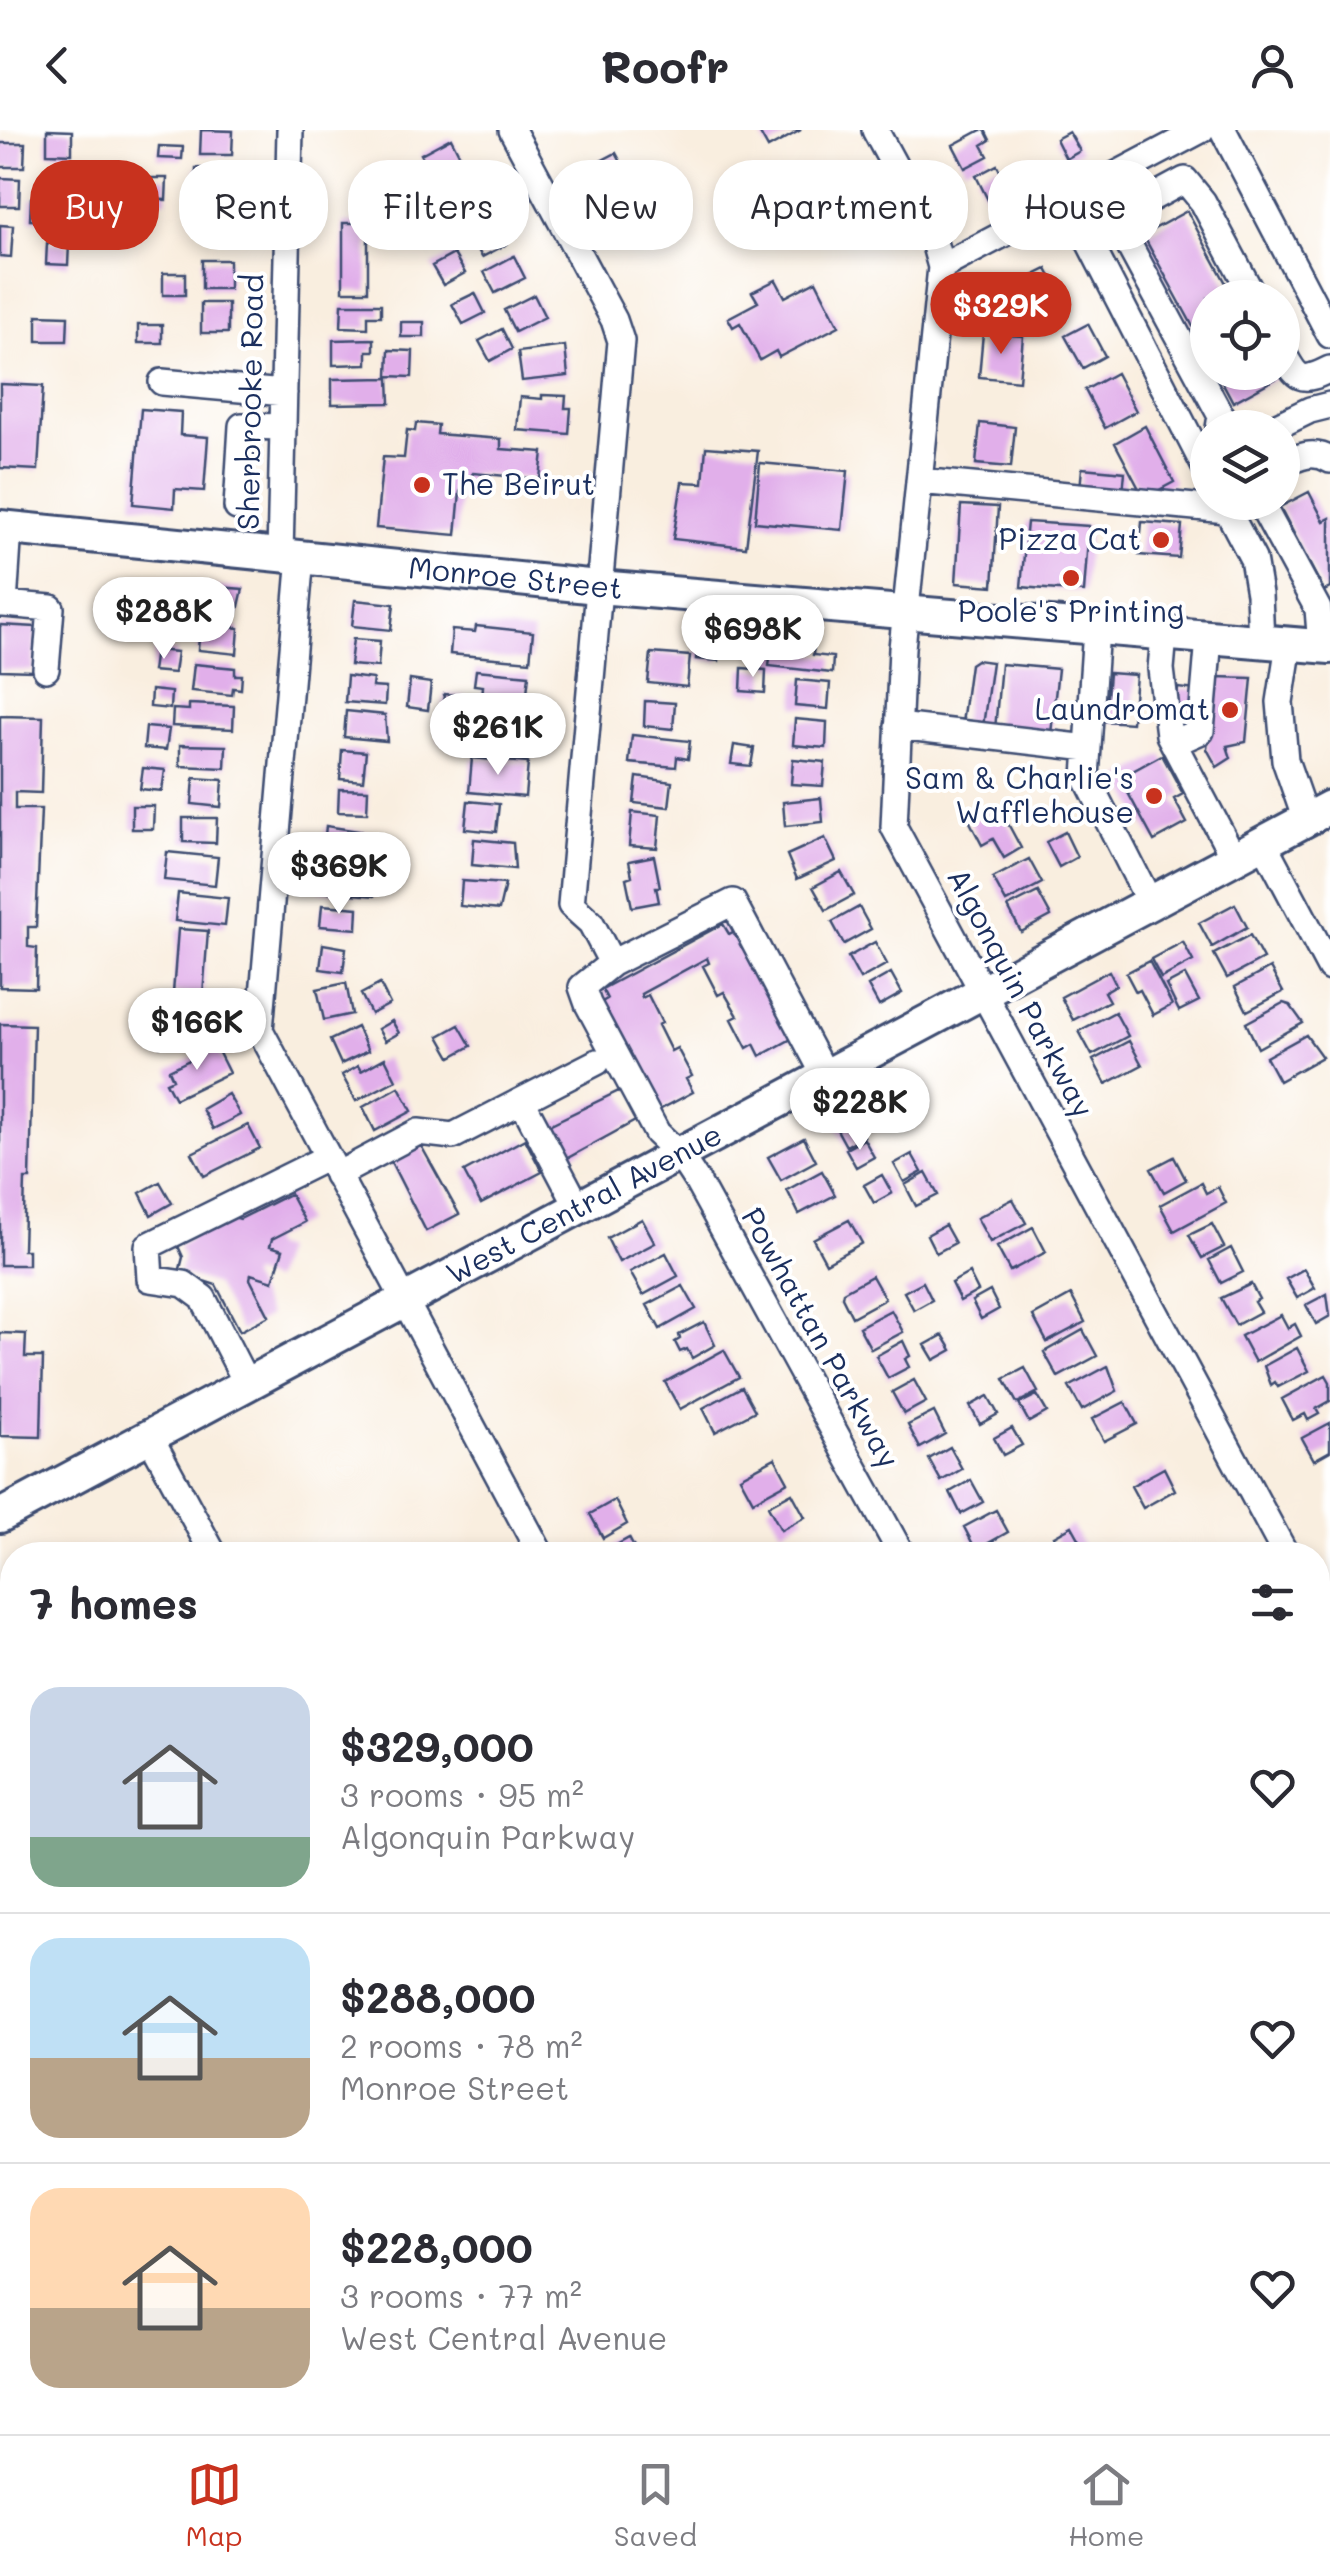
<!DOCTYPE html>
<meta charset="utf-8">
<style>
:root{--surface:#fff;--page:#f7f7f7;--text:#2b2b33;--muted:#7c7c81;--line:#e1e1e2;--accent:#c8321e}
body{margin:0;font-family:Mali,sans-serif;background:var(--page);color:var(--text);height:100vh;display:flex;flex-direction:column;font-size:38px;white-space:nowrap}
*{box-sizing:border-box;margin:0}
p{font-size:32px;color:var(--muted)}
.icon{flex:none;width:55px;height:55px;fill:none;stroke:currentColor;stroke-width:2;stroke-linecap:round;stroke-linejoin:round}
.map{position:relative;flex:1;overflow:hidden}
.drawer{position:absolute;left:0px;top:1412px;width:1330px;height:892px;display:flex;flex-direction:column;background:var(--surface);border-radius:40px 40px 0 0;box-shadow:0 5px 15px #0003}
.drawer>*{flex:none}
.top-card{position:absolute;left:30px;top:30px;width:1270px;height:90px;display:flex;gap:20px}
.controls{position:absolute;left:1190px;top:150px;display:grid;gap:20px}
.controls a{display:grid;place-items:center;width:110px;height:110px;border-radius:50%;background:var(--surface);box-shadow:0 5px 15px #0003;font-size:50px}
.price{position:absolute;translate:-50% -85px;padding:0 22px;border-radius:35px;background:#fff;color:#222;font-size:32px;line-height:65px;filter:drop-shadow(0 2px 5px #0008)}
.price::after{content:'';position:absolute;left:50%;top:60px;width:30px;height:22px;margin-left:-15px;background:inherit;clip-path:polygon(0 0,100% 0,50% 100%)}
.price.on{background:var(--accent);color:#fff}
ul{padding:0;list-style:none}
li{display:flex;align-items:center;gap:30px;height:250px;padding:0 30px}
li+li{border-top:2px solid var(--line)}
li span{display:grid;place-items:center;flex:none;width:280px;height:200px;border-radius:30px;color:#555}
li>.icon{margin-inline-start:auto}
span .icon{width:120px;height:120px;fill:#fffc;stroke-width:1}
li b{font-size:42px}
h2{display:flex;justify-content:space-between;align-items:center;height:120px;padding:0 30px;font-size:42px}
.pill{padding:0 35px;border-radius:40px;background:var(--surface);box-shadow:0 5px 15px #0003;font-size:35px;line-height:90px}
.pill.on{background:var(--accent);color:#fff}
header{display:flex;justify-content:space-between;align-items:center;height:130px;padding:0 30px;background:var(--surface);font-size:45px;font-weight:700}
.dock{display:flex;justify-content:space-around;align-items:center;height:140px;border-top:2px solid var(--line);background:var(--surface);font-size:28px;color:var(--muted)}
.dock a{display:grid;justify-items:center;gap:5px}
.dock .on{color:var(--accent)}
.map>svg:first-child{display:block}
.building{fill:#e1afea}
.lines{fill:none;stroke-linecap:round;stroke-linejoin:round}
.minor-casing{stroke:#3c4c71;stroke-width:30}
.major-casing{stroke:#3c4c71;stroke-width:38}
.minor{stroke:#fff;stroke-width:25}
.major{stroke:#fff;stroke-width:32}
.poi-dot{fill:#c8321e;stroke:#fff;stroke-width:4}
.labels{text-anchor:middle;stroke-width:8;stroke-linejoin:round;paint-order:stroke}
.street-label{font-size:30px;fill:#1b2f5e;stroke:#fff}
.poi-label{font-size:30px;fill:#1b2f5e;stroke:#fff;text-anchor:end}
</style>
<header><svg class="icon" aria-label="back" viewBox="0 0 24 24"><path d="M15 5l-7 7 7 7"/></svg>Roofr<svg class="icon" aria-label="person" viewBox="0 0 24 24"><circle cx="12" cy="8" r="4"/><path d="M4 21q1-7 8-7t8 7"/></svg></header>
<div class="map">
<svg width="1330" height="2304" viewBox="0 0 1330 2304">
<rect width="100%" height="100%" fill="#fff"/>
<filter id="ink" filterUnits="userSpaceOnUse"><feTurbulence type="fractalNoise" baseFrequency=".01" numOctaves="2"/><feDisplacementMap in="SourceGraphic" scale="20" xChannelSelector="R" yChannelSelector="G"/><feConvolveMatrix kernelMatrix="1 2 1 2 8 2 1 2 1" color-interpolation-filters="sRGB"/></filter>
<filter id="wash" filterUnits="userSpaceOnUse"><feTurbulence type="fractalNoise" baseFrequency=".0048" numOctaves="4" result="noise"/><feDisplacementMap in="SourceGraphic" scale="40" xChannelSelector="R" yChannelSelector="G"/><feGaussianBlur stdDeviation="2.25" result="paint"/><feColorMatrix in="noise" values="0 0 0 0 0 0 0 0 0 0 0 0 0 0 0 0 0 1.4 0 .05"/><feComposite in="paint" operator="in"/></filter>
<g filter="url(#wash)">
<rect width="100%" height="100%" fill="#f9eedf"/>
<g id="blocks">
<!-- building -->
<path class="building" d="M47,0L72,1V24L47,23Z
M201,0L233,1L232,25H200Z
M758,0H801L768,18Z
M981,0H985L990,10L982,15L988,26L965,38L953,15Z
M1069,2L1080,21L1066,29L1056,9Z
M451,8L462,30L433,46L421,24Z
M0,13H25L24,37H0Z
M159,16L183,17L182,29L158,28Z
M616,23L629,47L606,60L593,35Z
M997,35L1009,59L988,70L976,46Z
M196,38L238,40L237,64L195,63Z
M819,45L829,64L809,75L798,55Z
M0,48L20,49L19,76H0Z
M145,48H167L166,70L144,69Z
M471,48L482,69L453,85L441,63Z
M425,50L430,60L414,68L409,58Z
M644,62L656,84L626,99L614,77Z
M842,64L856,90L821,110L807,84Z
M31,68L52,69L51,91L30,90Z
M1187,81L1234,168H1208V224L1143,105Z
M491,87L507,114L482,127L467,100Z
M442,88L451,106L429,116L425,108L416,113L411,103Z
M343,93H368V161H343Z
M0,95L13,96L11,127L0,126Z
M47,113L69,114L68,135L46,134Z
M454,124L465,143L443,155L432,136Z
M514,126L525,148L495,163L484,142Z
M202,130H229V159H202Z
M1047,139L1058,160L1036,171L1025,150Z
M163,143H185V165H163Z
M776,150L785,167L816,151L839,196L779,227L776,221L760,230L740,193L733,197L728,188L758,172L752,162Z
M475,163L485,183L463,194L452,174Z
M534,165L545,187L515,202L504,180Z
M201,173H228V203H201Z
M342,174H381V186H368V198L341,197Z
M37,185L68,186L67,211H37Z
M401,192H424V207H401Z
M1088,194L1105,226L1083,238L1065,206Z
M138,195H162V213H138Z
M502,199L512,219L490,231L479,211Z
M983,203L1023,206L1019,251L979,247Z
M374,209V221H367V234L333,235V210Z
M565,216L568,246L522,251L518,222Z
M389,220L413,221L412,247L388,246Z
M1217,242H1274L1277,248L1233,272Z
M1116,243L1136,281L1105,298L1085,260Z
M389,248L390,273L332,274V249Z
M0,254L43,256L38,340L0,338Z
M542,265L566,266L565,278H571L569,304L517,300L520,267L542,269Z
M141,279L181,282L180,305L208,307L204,361L175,359L174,378L133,374Z
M416,293L438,295L437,304L501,309V319L543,322L540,349L473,343L460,362L456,405L376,398L383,327L404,328L407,300L415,301Z
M980,293L1015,297L1011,337L976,334Z
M1145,296L1174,352L1144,368L1115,313Z
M706,317L758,321L746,417L673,409L682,352L703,353Z
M760,333L848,341L842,400L755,392Z
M1082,338L1125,342L1123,363L1080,359Z
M1309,362L1324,391L1330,388V458L1324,461L1280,377Z
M961,375L998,377L993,456L956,453Z
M1027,392L1089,396L1084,462L1021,457Z
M1142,392L1182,395L1179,428L1139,425Z
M135,456L162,457L161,477L134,476Z
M205,456L243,459L237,485L202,482Z
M355,470L394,474L391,500L352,496Z
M156,482L180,484L178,503L154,500Z
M200,494L239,498L237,524L198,520Z
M0,495L36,497L33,541L0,540Z
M476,496L533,502L530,531L450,524L452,500L475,502Z
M698,505L721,507L719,531L696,529Z
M353,509L380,511L378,537L350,535Z
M772,510L814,514L813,525L833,527L832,543L769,536Z
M155,520L177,522L174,543L152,541Z
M651,523L690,526L687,557L648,553Z
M976,530L992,532L983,596L962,593L970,534Z
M194,534L235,538V545H242L241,559L233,558L232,565L191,561Z
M1001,534L1058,539L1051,604L995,599Z
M742,538L766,540L765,563L741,561Z
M476,540L529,545L526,572L482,568L483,556L474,555Z
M1109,543L1136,545L1132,593L1105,591Z
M347,546L373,549L372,557L386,558L385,575L345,572Z
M1214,547L1252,548L1246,612L1227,616L1231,628L1217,637L1207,619Z
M410,550L431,553L428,580L407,577Z
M797,550L830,553L828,579L795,576Z
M1178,558L1198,560L1196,590L1176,589Z
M151,560L171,562L170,579L150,577Z
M444,564L465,566L464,585L442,583Z
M645,571L675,573L673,599L644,596Z
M189,574L234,576L233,599L172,596L173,579L189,580Z
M346,581L385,585L387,611L344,607Z
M0,586L43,587L41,663L15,662V679H41L36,797H28V817L37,818L36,858L0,857Z
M795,589L827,592L826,618L793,615Z
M440,590L460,591L459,612L439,611Z
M146,597L169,599L166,620L144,618Z
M503,599L536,605L533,627L527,626L526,630L480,626L481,611L502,613Z
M632,605L690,611L688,629L677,627L676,637L629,633Z
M180,615L226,616L225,638L180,636Z
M734,615L754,618L751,636L731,634Z
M342,620L366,622L363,651L340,649Z
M1162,625L1183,664L1174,669L1187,693L1154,711L1120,648Z
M472,628L528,633L525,667L469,662Z
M793,629L825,632L823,656L791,654Z
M143,638L165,640L162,661L140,659Z
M637,647L672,652L669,677L634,673Z
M194,648L223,650L221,677L192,674Z
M339,659L368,660L367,683L338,682Z
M821,668L823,692L785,696L783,672Z
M468,671L499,674L496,702L465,699Z
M132,676H154L153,699H132Z
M999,677L1021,718L1004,728L993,709L982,715L970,692Z
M632,682L660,685L657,718L629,716Z
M183,688H217L216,713L183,712Z
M326,696L378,704L376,721L368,720L367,728L323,723Z
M1065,702L1077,727L1059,737L1046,712Z
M825,708L836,731L797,749L787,725Z
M474,709L513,713L515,739L472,735Z
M167,722L218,727L215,755L164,750Z
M654,726L660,757H656L659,772L632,777L626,748L632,746L629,731Z
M1029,729L1042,753L1006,772L993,748Z
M322,736L369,740L368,751L375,752L374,766L319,761Z
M841,742L854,765L826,780L813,757Z
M462,751L505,754L499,780L460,776Z
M1038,762L1051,786L1021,802L1008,777Z
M178,763L228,768L225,796L175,791Z
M1235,774L1247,797L1212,817L1199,793Z
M322,775L358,778L357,799L320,796Z
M859,777L871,799L844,814L832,792Z
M723,794L729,804L735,801L793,908L760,926L754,914L747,918L732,889L738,886L724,862L718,865L703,836L709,833L707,828L641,864L642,868L648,865L662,893L658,895L671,921L677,918L692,946L686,949L693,962L659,980L654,970L647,973L600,873L607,869L602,859Z
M178,799L208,801L203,865L173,863Z
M1250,805L1263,829L1227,848L1214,824Z
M875,812L887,834L860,849L848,827Z
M1183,812L1193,831L1161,848L1151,829Z
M323,814L346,818L343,842L320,839Z
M1149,831L1172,875L1153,885L1140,860L1136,862L1126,843Z
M1270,838L1283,862L1247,881L1235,857Z
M1109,841L1116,855L1104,862L1109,871L1073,890L1061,867Z
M891,843L902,863L879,876L868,856Z
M1185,845L1199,871L1179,881L1166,855Z
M346,853L352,884L324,890L317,859Z
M380,854L390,874L371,884L361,864Z
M1283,873L1290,875L1303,893L1258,918L1246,893Z
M202,881L205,910L160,916L157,886Z
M1115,882L1128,906L1092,925L1079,901Z
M392,891L399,903L385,911L378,899Z
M0,894L34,895L30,1049H25L23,1120H28V1135H0Z
M459,895L471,916L451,927L439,906Z
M357,897L368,921L341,934L330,910Z
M1306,905L1322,927L1279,951L1266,927Z
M1129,911L1142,935L1106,954L1093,930Z
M216,917L229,943L175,969L166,952L173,949L169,940Z
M385,928L396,950L356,971L342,945L358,936L361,941Z
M399,957L412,981L375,1001L363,977Z
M621,960L637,990L564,1030L547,996Z
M228,964L240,985L213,999L202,979Z
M881,968L892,987L876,996L866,976Z
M853,986L864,1006L846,1016L835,996Z
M248,995L260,1018L204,1046L192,1023Z
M804,1008L816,1031L781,1050L768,1027Z
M525,1009L542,1042L481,1074L464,1042Z
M864,1009L874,1027L856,1037L846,1019Z
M419,1012L459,1084L426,1101L389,1028Z
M912,1024L922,1042L904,1052L894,1034Z
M1174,1027L1186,1050L1164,1062L1151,1039Z
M822,1041L835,1065L799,1084L787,1060Z
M926,1043L938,1065L916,1076L905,1055Z
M882,1045L892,1063L874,1073L864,1055Z
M160,1052L172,1073L151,1085L140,1063Z
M1201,1053L1206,1063L1218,1057L1226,1073L1174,1101L1160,1075Z
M290,1064L305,1092L272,1109L270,1116L283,1120L273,1151L251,1144L250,1149L269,1186L240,1201L216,1155L179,1143L183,1127L178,1116L189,1110L192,1099L223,1084L240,1089Z
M1013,1069L1026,1093L990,1112L977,1088Z
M642,1089L655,1113L619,1132L607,1108Z
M849,1090L862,1113L826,1133L813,1109Z
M1212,1094L1224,1117L1202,1128L1189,1105Z
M945,1095L955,1113L936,1123L927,1105Z
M1033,1097L1046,1122L1010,1141L997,1117Z
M1231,1118L1243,1142L1221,1153L1209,1130Z
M666,1123L678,1146L643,1165L630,1142Z
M1304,1139L1315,1158L1297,1168L1286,1149Z
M969,1143L978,1161L960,1171L951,1153Z
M872,1146L885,1169L852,1187L842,1167L843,1162Z
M923,1152L932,1170L914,1180L904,1162Z
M1251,1154L1259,1169L1254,1172L1260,1182L1236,1195L1221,1168Z
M683,1156L696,1179L660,1199L647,1175Z
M990,1161L999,1179L981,1189L972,1171Z
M1327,1164L1330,1186L1316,1194L1306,1175Z
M1071,1165L1085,1192L1047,1212L1033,1186Z
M891,1180L903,1202L871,1219L859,1197Z
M1281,1185L1288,1198L1295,1194L1301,1206L1255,1232L1241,1206Z
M704,1192L715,1215L692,1228L687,1219L680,1222L675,1212L680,1209L679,1205Z
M1083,1200L1097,1226L1058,1247L1044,1222Z
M0,1203L26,1204L25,1227H43L41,1307L0,1306Z
M943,1205L952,1220L934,1230L925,1215Z
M903,1211L910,1226L905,1229L909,1237L888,1248L876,1226Z
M1297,1218L1309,1241L1278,1257L1275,1252L1271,1255L1264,1236Z
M724,1220L739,1247L680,1279L665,1252Z
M1108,1236L1117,1261L1082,1280L1069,1257Z
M1025,1238L1038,1262L1017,1273L1004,1249Z
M1326,1245L1330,1252V1271L1316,1279L1319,1284L1308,1290L1305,1284L1293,1290L1282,1269Z
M914,1250L926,1272L904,1284L892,1262Z
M742,1257L755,1281L715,1302L703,1278Z
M1037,1265L1047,1282L1029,1292L1019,1274Z
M988,1266L998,1284L980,1294L970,1276Z
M1125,1272L1137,1294L1104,1311L1092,1289Z
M934,1282L945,1304L920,1318L908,1295Z
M1330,1293V1321L1314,1330L1302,1308Z
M1012,1298L1022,1315L1003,1325L994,1308Z
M950,1317L962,1339L941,1351L929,1329Z
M775,1328L788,1352L753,1371L740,1347Z
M1164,1338L1175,1360L1143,1378L1131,1356Z
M971,1350L983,1372L961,1384L950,1362Z
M792,1363L805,1387L781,1400L768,1376Z
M615,1370L627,1394L603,1408L590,1384Z
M996,1380L1008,1402L976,1420L964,1397Z
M1072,1396L1082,1414L1063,1424L1054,1406Z
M629,1408L638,1425H606L604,1422Z
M1328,1999L1330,2027L1318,2034V2005Z
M755,2292H804L805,2295L789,2304H761Z
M902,2292H949L928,2304H909Z
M1076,2292H1108L1086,2304H1082Z
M151,2293L174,2294V2304H151Z"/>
</g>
</g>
<g filter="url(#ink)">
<use href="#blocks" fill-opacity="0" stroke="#3c4c71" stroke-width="2.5"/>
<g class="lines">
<!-- minor casing -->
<g class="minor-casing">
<path id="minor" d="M512,0L614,190L621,211L571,775L591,793L612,833L733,772L825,946
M875,0L932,105L941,137L902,518L894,697L1286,1425
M1223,0L1330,205
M1104,51L1122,84L1123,104L1221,286L1219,298
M1068,71L1208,343
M1122,84L1185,50L1203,72L1254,168
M941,137L1201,0
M1282,221C1297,249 1300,254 1330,239
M162,252L284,263
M1273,298L1310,280L1330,275
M1282,335C1299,326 1314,320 1330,330
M919,351L1227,380
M1223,372L1253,429L1259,464L1261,512
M1260,372L1318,479L1321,516
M237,377L242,296L283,297
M280,425L290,0
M301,426L260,900L541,1425
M0,474H4L9,398
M4,474L51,478L46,539
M1096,499L1086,647L1150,773
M1164,505L1161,539L1169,605L1234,728
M1289,514L1280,572L1285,630L1306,690
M898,596L1088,618
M1174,613L1201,601L1209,508
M1263,712L1330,838
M612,833L582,857L588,874L657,1003L679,1024L698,1053L902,1425
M522,971L578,1077
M337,1045L418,1002L453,1006L597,932
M247,1254L203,1168L184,1154L150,1149L148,1116L328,1027
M149,1305L214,1425
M1318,1483L1330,1507
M1318,1628L1330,1622
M0,1996H5L0,2243
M1318,2191L1330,2214
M362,2292L368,2304
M670,2292L676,2304
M696,2292L702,2304
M1011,2292L1017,2304
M225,2304V2292"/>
</g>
<!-- major casing -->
<g class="major-casing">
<g id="major">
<path id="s1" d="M0,397L598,457L1330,517"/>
<path id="s2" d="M0,1386L1330,677"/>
</g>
</g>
<!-- minor -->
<use href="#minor" class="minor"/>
<!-- major -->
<use href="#major" class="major"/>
</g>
</g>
<!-- markers -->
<g class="poi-dot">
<circle cx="422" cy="355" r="10"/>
<circle cx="1161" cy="410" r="10"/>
<circle cx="1071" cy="448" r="10"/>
<circle cx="1230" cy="580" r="10"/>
<circle cx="1154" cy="666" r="10"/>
</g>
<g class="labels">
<!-- street labels -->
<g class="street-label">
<text transform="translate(251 272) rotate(-89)" y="10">Sherbrooke Road</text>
<text dy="10" stroke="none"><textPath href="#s1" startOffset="518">Monroe Street</textPath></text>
<text transform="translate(1020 863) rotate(62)" y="10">Algonquin Parkway</text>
<text dy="10" stroke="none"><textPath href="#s2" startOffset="662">West Central Avenue</textPath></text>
<text transform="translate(820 1208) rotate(61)" y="10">Powhattan Parkway</text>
</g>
<!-- poi labels -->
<g class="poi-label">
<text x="442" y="365" text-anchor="start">The Beirut</text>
<text x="1141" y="420">Pizza Cat</text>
<text x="1071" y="492" text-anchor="middle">Poole's Printing</text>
<text x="1210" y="590">Laundromat</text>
<text x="1134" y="659">Sam &amp; Charlie's<tspan x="1134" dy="34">Wafflehouse</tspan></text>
</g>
</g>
</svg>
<div class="controls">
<a><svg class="icon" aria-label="locate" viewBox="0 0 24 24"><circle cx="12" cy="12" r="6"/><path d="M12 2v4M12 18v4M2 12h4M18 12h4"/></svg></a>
<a><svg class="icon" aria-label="layers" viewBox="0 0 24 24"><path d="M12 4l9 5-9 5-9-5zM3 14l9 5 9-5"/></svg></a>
</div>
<b class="price on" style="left:1001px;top:227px">$329K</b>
<b class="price" style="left:164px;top:532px">$288K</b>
<b class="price" style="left:753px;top:550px">$698K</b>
<b class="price" style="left:498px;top:648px">$261K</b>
<b class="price" style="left:339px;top:787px">$369K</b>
<b class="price" style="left:197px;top:943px">$166K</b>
<b class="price" style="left:860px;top:1023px">$228K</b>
<div class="top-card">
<a class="pill on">Buy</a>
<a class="pill">Rent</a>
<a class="pill">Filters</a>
<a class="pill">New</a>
<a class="pill">Apartment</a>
<a class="pill">House</a>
</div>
<section class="drawer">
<h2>7 homes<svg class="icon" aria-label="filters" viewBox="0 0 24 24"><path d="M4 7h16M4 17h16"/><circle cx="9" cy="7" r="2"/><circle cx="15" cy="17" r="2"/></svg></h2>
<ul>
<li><span style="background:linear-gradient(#c9d6e8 75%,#7fa58c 0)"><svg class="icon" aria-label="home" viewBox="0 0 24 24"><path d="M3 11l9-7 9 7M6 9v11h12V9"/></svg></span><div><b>$329,000</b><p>3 rooms · 95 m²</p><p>Algonquin Parkway</p></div><svg class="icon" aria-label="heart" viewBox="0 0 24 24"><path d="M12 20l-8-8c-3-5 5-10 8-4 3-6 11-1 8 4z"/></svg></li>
<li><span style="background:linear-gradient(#bfe0f5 60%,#b9a48a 0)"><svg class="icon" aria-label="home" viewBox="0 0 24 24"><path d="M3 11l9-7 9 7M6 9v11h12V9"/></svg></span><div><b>$288,000</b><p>2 rooms · 78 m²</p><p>Monroe Street</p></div><svg class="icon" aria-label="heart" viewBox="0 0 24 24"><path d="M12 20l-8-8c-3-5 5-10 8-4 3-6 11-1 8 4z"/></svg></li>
<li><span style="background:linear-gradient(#ffd9b3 60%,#b9a48a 0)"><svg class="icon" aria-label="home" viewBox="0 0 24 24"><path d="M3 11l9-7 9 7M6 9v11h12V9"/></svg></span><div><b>$228,000</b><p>3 rooms · 77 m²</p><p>West Central Avenue</p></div><svg class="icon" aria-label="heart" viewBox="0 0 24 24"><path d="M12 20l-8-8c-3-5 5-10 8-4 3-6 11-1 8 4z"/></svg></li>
</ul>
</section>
</div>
<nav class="dock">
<a class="on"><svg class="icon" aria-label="map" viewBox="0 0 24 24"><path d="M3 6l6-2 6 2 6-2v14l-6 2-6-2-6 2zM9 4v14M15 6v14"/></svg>Map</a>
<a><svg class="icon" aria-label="saved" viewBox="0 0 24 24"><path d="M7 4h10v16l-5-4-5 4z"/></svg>Saved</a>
<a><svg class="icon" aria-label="home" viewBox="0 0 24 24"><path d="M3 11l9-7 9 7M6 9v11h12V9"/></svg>Home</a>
</nav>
